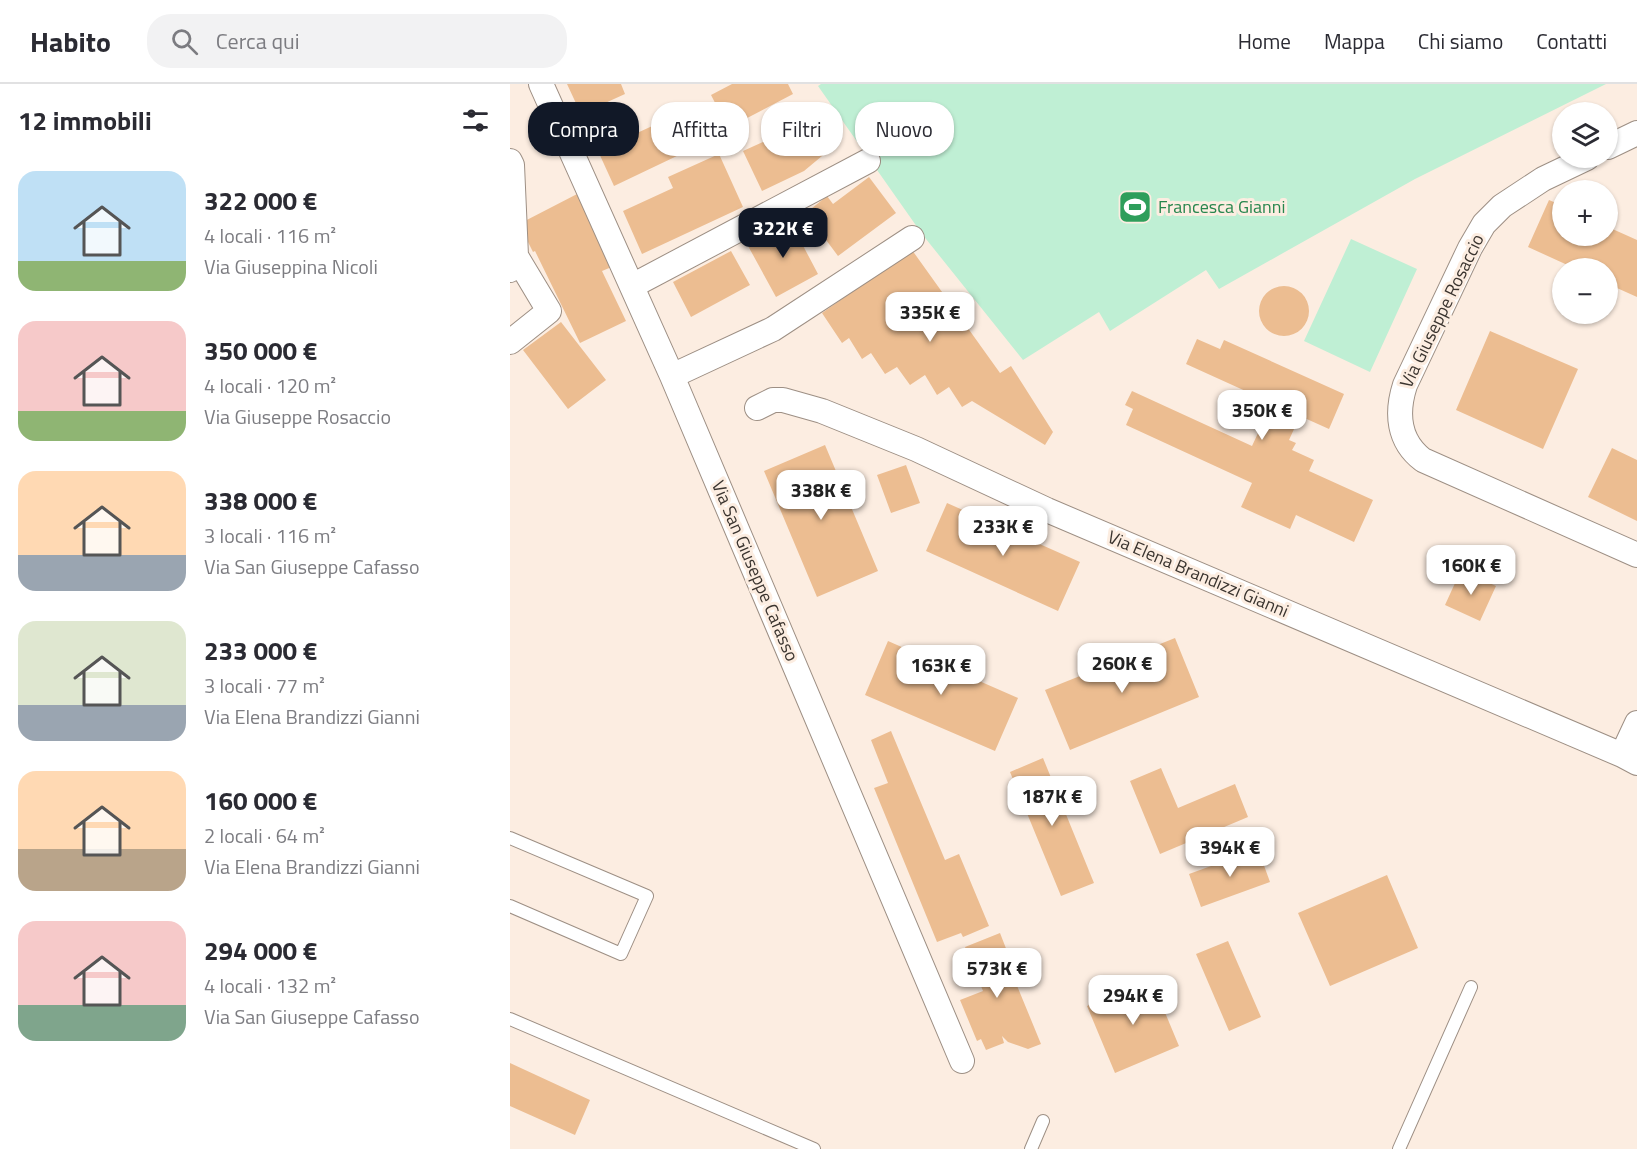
<!DOCTYPE html>
<html lang="it">
<meta charset="utf-8">
<style>
:root{--surface:#fff;--page:#f2f2f3;--text:#2b2b33;--muted:#7c7c81;--line:#e1e1e2;--accent:#111827}
body{margin:0;font-family:"Titillium Web",sans-serif;background:var(--page);color:var(--text);height:100vh;display:flex;flex-direction:column;font-size:22px;white-space:nowrap}
*{box-sizing:border-box;margin:0}
p{font-size:20px;color:var(--muted)}
.icon{flex:none;width:33px;height:33px;fill:none;stroke:currentColor;stroke-width:2;stroke-linecap:round;stroke-linejoin:round}
.map{position:relative;flex:1;overflow:hidden}
.drawer{display:flex;flex-direction:column;background:var(--surface);width:510px}
.drawer>*{flex:none}
.banner{position:absolute;left:18px;top:18px;width:570px;height:54px;display:flex;gap:12px}
.controls{position:absolute;left:1042px;top:18px;display:grid;gap:12px}
.controls a{display:grid;place-items:center;width:66px;height:66px;border-radius:50%;background:var(--surface);box-shadow:0 2px 4px #0004;font-size:30px}
.price{position:absolute;translate:-50% -51px;padding:0 14px;border-radius:12px;background:#fff;color:#222;font-size:20px;line-height:39px;filter:drop-shadow(0 2px 3px #0008)}
.price::after{content:'';position:absolute;left:50%;top:36px;width:18px;height:14px;margin-left:-9px;background:inherit;clip-path:polygon(0 0,100% 0,50% 100%)}
.price.active{background:var(--accent);color:#fff}
ul{padding:0;list-style:none}
li{display:flex;align-items:center;gap:18px;height:150px;padding:0 18px}
li span{display:grid;place-items:center;flex:none;width:168px;height:120px;border-radius:18px;color:#555}
li>.icon{margin-inline-start:auto}
span .icon{width:72px;height:72px;fill:#fffc;stroke-width:1}
li b{font-size:26px}
h2{display:flex;justify-content:space-between;align-items:center;height:72px;padding:0 18px;font-size:26px}
.tag{padding:0 21px;border-radius:24px;background:var(--surface);box-shadow:0 2px 4px #0004;font-size:21px;line-height:54px}
.tag.active{background:var(--accent);color:#fff}
header{display:flex;align-items:center;gap:36px;box-sizing:border-box;height:84px;padding:0 30px;background:var(--surface);border-bottom:2px solid var(--line)}
header strong{font-size:28px}
nav{display:flex;gap:33px;margin-inline-start:auto;font-size:21px}
.search{width:420px;height:54px;background:var(--page);display:flex;align-items:center;gap:15px;box-sizing:border-box;padding:0 21px;border-radius:24px;color:var(--muted);font-size:22px}
main{display:flex;flex:1;min-height:0}
.map>svg:first-child{display:block}
.green{fill:#bfefd4}
.building{fill:#ecbd91}
.lines{fill:none;stroke-linecap:round;stroke-linejoin:round}
.service-casing{stroke:#9d8f84;stroke-width:14}
.minor-casing{stroke:#9d8f84;stroke-width:26}
.service{stroke:#fff;stroke-width:12}
.minor{stroke:#fff;stroke-width:24}
.labels{text-anchor:middle;stroke-width:6;stroke-linejoin:round;paint-order:stroke}
.leisure-label{font-size:18px;fill:#27864d;stroke:#fcede1;text-anchor:start}
.street-label{font-size:18px;fill:#3a342f;stroke:#fcede1}
</style>
<header>
<strong>Habito</strong>
<div class="search"><svg class="icon" aria-label="search" viewBox="0 0 24 24"><circle cx="10" cy="10" r="6"/><path d="M15 15l6 6"/></svg>Cerca qui</div>
<nav><a>Home</a><a>Mappa</a><a>Chi siamo</a><a>Contatti</a></nav>
</header>
<main>
<section class="drawer">
<h2>12 immobili<svg class="icon" aria-label="filters" viewBox="0 0 24 24"><path d="M4 7h16M4 17h16"/><circle cx="9" cy="7" r="2"/><circle cx="15" cy="17" r="2"/></svg></h2>
<ul>
<li><span style="background:linear-gradient(#bfe0f5 75%,#8fb573 0)"><svg class="icon" aria-label="home" viewBox="0 0 24 24"><path d="M3 11l9-7 9 7M6 9v11h12V9"/></svg></span><div><b>322 000 €</b><p>4 locali · 116 m²</p><p>Via Giuseppina Nicoli</p></div></li>
<li><span style="background:linear-gradient(#f6c9c9 75%,#8fb573 0)"><svg class="icon" aria-label="home" viewBox="0 0 24 24"><path d="M3 11l9-7 9 7M6 9v11h12V9"/></svg></span><div><b>350 000 €</b><p>4 locali · 120 m²</p><p>Via Giuseppe Rosaccio</p></div></li>
<li><span style="background:linear-gradient(#ffd9b3 70%,#9aa5b1 0)"><svg class="icon" aria-label="home" viewBox="0 0 24 24"><path d="M3 11l9-7 9 7M6 9v11h12V9"/></svg></span><div><b>338 000 €</b><p>3 locali · 116 m²</p><p>Via San Giuseppe Cafasso</p></div></li>
<li><span style="background:linear-gradient(#dfe7d0 70%,#9aa5b1 0)"><svg class="icon" aria-label="home" viewBox="0 0 24 24"><path d="M3 11l9-7 9 7M6 9v11h12V9"/></svg></span><div><b>233 000 €</b><p>3 locali · 77 m²</p><p>Via Elena Brandizzi Gianni</p></div></li>
<li><span style="background:linear-gradient(#ffd9b3 65%,#b9a48a 0)"><svg class="icon" aria-label="home" viewBox="0 0 24 24"><path d="M3 11l9-7 9 7M6 9v11h12V9"/></svg></span><div><b>160 000 €</b><p>2 locali · 64 m²</p><p>Via Elena Brandizzi Gianni</p></div></li>
<li><span style="background:linear-gradient(#f6c9c9 70%,#7fa58c 0)"><svg class="icon" aria-label="home" viewBox="0 0 24 24"><path d="M3 11l9-7 9 7M6 9v11h12V9"/></svg></span><div><b>294 000 €</b><p>4 locali · 132 m²</p><p>Via San Giuseppe Cafasso</p></div></li>
</ul>
</section>
<div class="map">
<svg width="1127" height="1065" viewBox="0 0 1127 1065">
<rect width="100%" height="100%" fill="#fcede1"/>
<!-- green -->
<path class="green" d="M311,0H1096L905,95L709,205L696,186L600,247L589,228L513,276L412,150L308,2Z
M841,155L907,185L860,288L794,257Z"/>
<!-- building -->
<path class="building" d="M57,0H111L115,10L71,30Z
M222,0H278L283,10L218,44L201,11Z
M302,25L330,57L294,87L252,107L233,67L275,48Z
M177,26L192,60L104,102L88,67Z
M209,70L233,123L132,170L113,127L163,104L158,93Z
M359,93L386,129L328,172L296,129L317,112L323,120Z
M71,108L104,182L92,187L116,237L70,259L25,167L23,168L9,140Z
M1039,116L1053,122V152H1098V143L1127,156V213L1098,200V184H1064L1018,163Z
M280,137L308,190L266,213L237,160Z
M402,166L490,289L501,282L543,348L535,361L462,317L452,323L439,303L427,311L415,291L400,301L387,283L375,290L361,269L352,275L339,254L332,259L312,229Z
M221,167L240,201L181,233L163,198Z
M749 227a25 25 0 1 1 50 0a25 25 0 1 1-50 0Z
M51,238L96,296L58,325L13,266Z
M980,247L1068,285L1033,365L946,326Z
M687,255L710,265L714,256L834,310L819,345L790,332L779,356L786,359L782,366L804,376L799,387L863,416L844,458L786,431L780,445L731,423L742,399L616,341L623,325L615,321L622,307L742,362L762,319L676,280Z
M315,361L368,487L307,513L254,387Z
M1102,364L1127,376V437L1078,413Z
M396,381L410,419L381,429L367,391Z
M437,419L570,478L548,527L416,467Z
M951,486L986,502L970,537L935,521Z
M665,554L689,613L560,666L535,606Z
M378,557L508,614L485,667L355,611Z
M381,647L435,776L449,770L479,842L453,853L451,849L427,858L364,704L378,699L361,656Z
M533,674L584,799L551,812L500,688Z
M651,684L668,724L725,700L738,733L650,770L620,697Z
M748,765L760,798L691,823L679,790Z
M877,791L908,864L820,902L788,829Z
M490,849L504,885L501,887L531,960L518,965L498,958L492,952L494,959L476,966L471,955L467,957L450,916L473,907L455,863Z
M718,857L751,933L719,947L686,870Z
M641,895L669,962L605,989L577,922Z
M0,979L80,1016L65,1051L0,1022Z"/>
<g class="lines">
<!-- service casing -->
<g class="service-casing">
<path id="service" d="M0,754L137,812L111,870L0,822
M0,935L304,1065
M521,1065L533,1037
M889,1065L961,903"/>
</g>
<!-- minor casing -->
<g class="minor-casing">
<path id="minor" d="M31,0L162,292L452,977
M1098,63L1127,49
M1077,74L1033,95L992,122L974,140L960,164L895,301C886,329 888,357 913,376L1127,471
M0,77L2,81L6,172
M0,186L6,172L39,227L0,258
M122,202L358,77
M162,292L263,245L402,154
M247,324L263,316H273L312,327L406,365L537,426L1112,671L1127,679
M1112,671L1127,639"/>
</g>
<!-- service -->
<use href="#service" class="service"/>
<!-- minor -->
<use href="#minor" class="minor"/>
</g>
<!-- icons -->
<defs>
<g id="stadium-square" transform="scale(1.725)"><rect x="-9" y="-9" width="18" height="18" rx="4" fill="#2e9e5b" stroke="#fcede1"/><path d="M0-5a6.5 5 0 1 0 0 10a6.5 5 0 1 0 0-10ZM-3.5-1.8h7v3.6h-7Z" fill="#fff"/></g>
</defs>
<g fill-rule="evenodd">
<use href="#stadium-square" x="625" y="123"/>
</g>
<g class="labels">
<!-- leisure labels -->
<g class="leisure-label">
<text x="648" y="129">Francesca Gianni</text>
</g>
<!-- street labels -->
<g class="street-label">
<text transform="translate(932 227) rotate(-64)" y="6">Via Giuseppe Rosaccio</text>
<text transform="translate(245 487) rotate(67)" y="6">Via San Giuseppe Cafasso</text>
<text transform="translate(688 490) rotate(23)" y="6">Via Elena Brandizzi Gianni</text>
</g>
</g>
</svg>
<div class="controls">
<a><svg class="icon" aria-label="layers" viewBox="0 0 24 24"><path d="M12 4l9 5-9 5-9-5zM3 14l9 5 9-5"/></svg></a>
<a>+</a>
<a>−</a>
</div>
<b class="price active" style="left:273px;top:175px">322K €</b>
<b class="price" style="left:420px;top:259px">335K €</b>
<b class="price" style="left:752px;top:357px">350K €</b>
<b class="price" style="left:311px;top:437px">338K €</b>
<b class="price" style="left:493px;top:473px">233K €</b>
<b class="price" style="left:961px;top:512px">160K €</b>
<b class="price" style="left:612px;top:610px">260K €</b>
<b class="price" style="left:431px;top:612px">163K €</b>
<b class="price" style="left:542px;top:743px">187K €</b>
<b class="price" style="left:720px;top:794px">394K €</b>
<b class="price" style="left:487px;top:915px">573K €</b>
<b class="price" style="left:623px;top:942px">294K €</b>
<div class="banner">
<a class="tag active">Compra</a>
<a class="tag">Affitta</a>
<a class="tag">Filtri</a>
<a class="tag">Nuovo</a>
</div>
</div>
</main>
